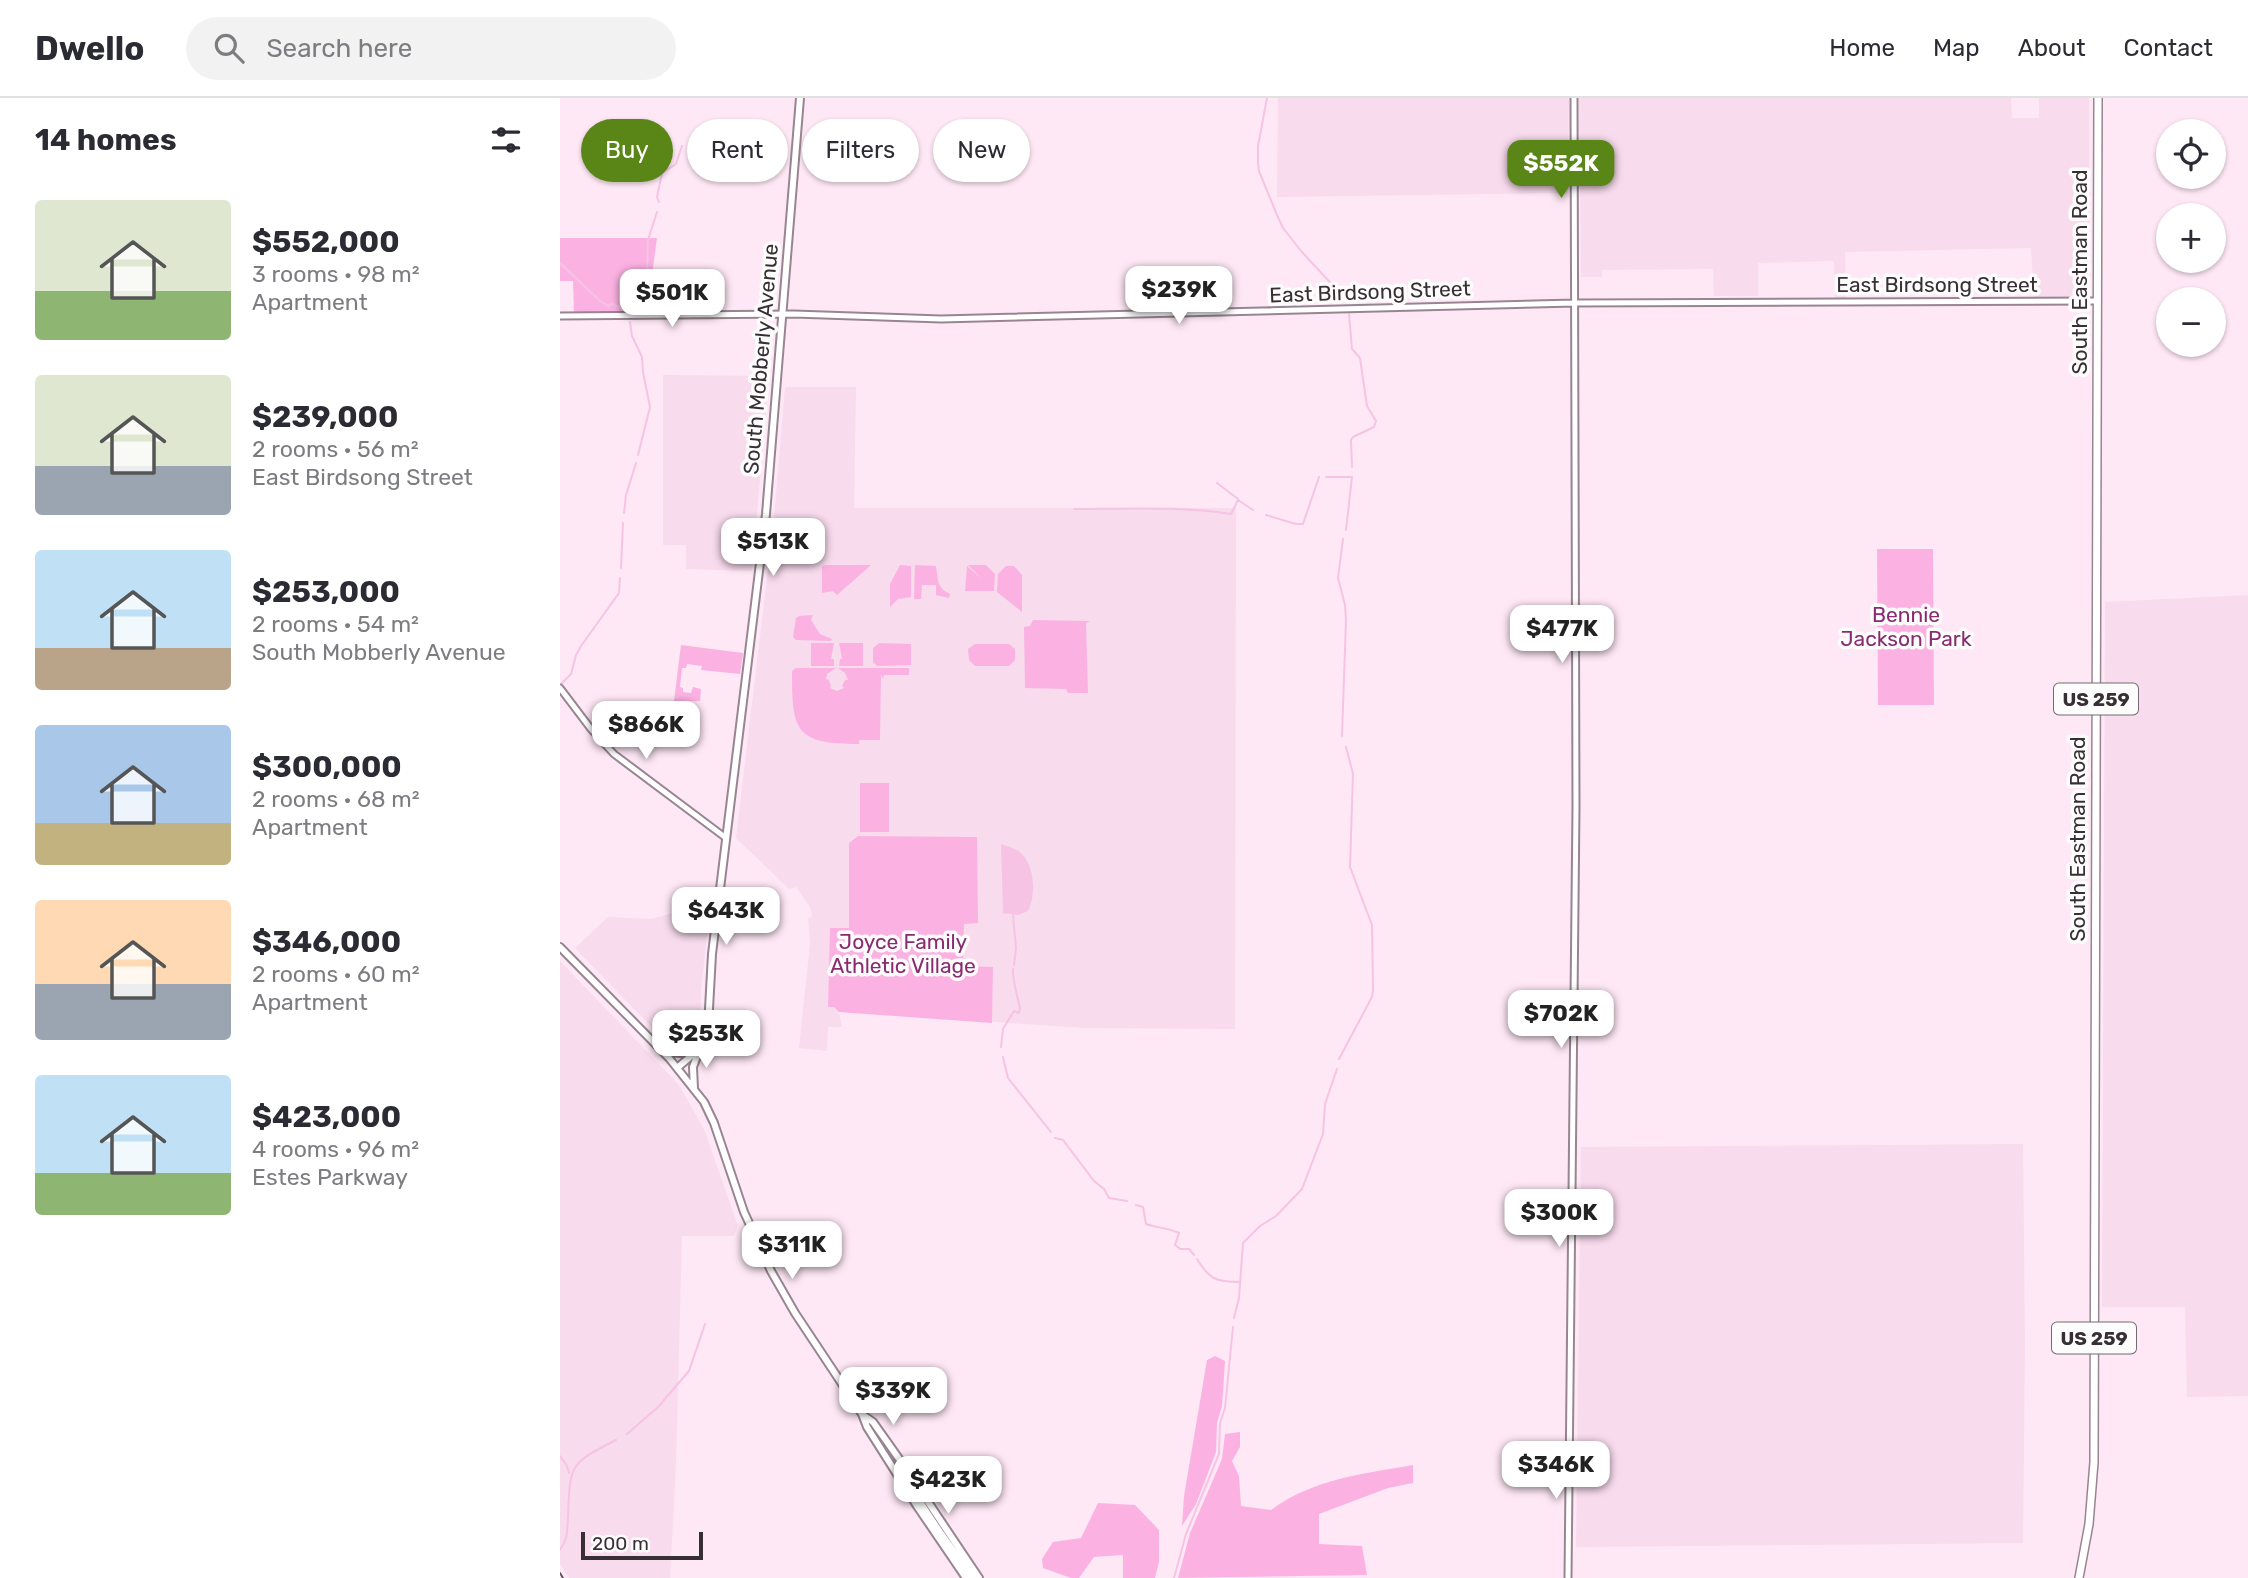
<!DOCTYPE html>
<meta charset="utf-8">
<style>
:root{--surface:#fff;--page:#f2f2f3;--text:#2b2b33;--muted:#7c7c81;--line:#e1e1e2;--accent:#598616}
body{margin:0;font-family:Rubik,sans-serif;background:var(--page);color:var(--text);height:100vh;display:flex;flex-direction:column;font-size:26px;white-space:nowrap}
*{box-sizing:border-box;margin:0}
p{font-size:23px;color:var(--muted)}
.icon{flex:none;width:38px;height:38px;fill:none;stroke:currentColor;stroke-width:2;stroke-linecap:round;stroke-linejoin:round}
.map{position:relative;flex:1;overflow:hidden}
.details{display:flex;flex-direction:column;background:var(--surface);width:560px}
.details>*{flex:none}
.banner{position:absolute;left:21px;top:21px;width:665px;height:63px;display:flex;gap:14px}
.controls{position:absolute;left:1596px;top:21px;display:grid;gap:14px}
.controls a{display:grid;place-items:center;width:70px;height:70px;border-radius:50%;background:var(--surface);box-shadow:0 2px 5px #0004;font-size:35px}
.scale{position:absolute;left:21px;bottom:18px;width:122px;box-sizing:border-box;padding-left:7px;border:4px solid #372f34;border-top:0;font-size:19px;line-height:24px;white-space:nowrap;color:#372f34;-webkit-text-stroke:5px #fcfcfc;paint-order:stroke}
.price{position:absolute;translate:-50% -60px;padding:0 16px;border-radius:14px;background:#fff;color:#222;font-size:23px;line-height:46px;filter:drop-shadow(0 2px 4px #0008)}
.price::after{content:'';position:absolute;left:50%;top:42px;width:21px;height:16px;margin-left:-10px;background:inherit;clip-path:polygon(0 0,100% 0,50% 100%)}
.price.on{background:var(--accent);color:#fff}
ul{padding:0;list-style:none}
li{display:flex;align-items:center;gap:21px;height:175px;padding:0 35px}
li span{display:grid;place-items:center;flex:none;width:196px;height:140px;border-radius:7px;color:#555}
li>.icon{margin-inline-start:auto}
span .icon{width:84px;height:84px;fill:#fffc;stroke-width:1}
li b{font-size:30px}
h2{display:flex;justify-content:space-between;align-items:center;height:84px;padding:0 35px;font-size:30px}
.pill{padding:0 24px;border-radius:32px;background:var(--surface);box-shadow:0 2px 5px #0004;font-size:24px;line-height:63px}
.pill.on{background:var(--accent);color:#fff}
header{display:flex;align-items:center;gap:42px;box-sizing:border-box;height:98px;padding:0 35px;background:var(--surface);border-bottom:2px solid var(--line)}
header strong{font-size:33px}
nav{display:flex;gap:38px;margin-inline-start:auto;font-size:24px}
.search{width:490px;height:63px;background:var(--page);display:flex;align-items:center;gap:18px;box-sizing:border-box;padding:0 24px;border-radius:38px;color:var(--muted);font-size:26px}
main{display:flex;flex:1;min-height:0}
.map>svg:first-child{display:block}
.built{fill:#f8dbed}
.green{fill:#fbb2e2}
.water{fill:#f6c3e4}
.lines{fill:none;stroke-linecap:round;stroke-linejoin:round}
.stream{stroke:#f6c3e4;stroke-width:2}
.tertiary-casing{stroke:#988591;stroke-width:9}
.secondary-casing{stroke:#988591;stroke-width:10}
.primary-casing{stroke:#988591;stroke-width:10}
.tertiary{stroke:#fff;stroke-width:5}
.secondary{stroke:#fff;stroke-width:6}
.primary{stroke:#fff;stroke-width:7}
.rail{stroke:#655a61;stroke-width:2}
.labels{text-anchor:middle;stroke-width:7;stroke-linejoin:round;paint-order:stroke}
.shield{fill:#fcfcfc;stroke:#726c70;stroke-width:2}
.shield-label{font-size:19px;font-weight:bold;fill:#372f34}
.street-label{font-size:21px;fill:#372f34;stroke:#fcfcfc}
.park-label{font-size:21px;fill:#892b70;stroke:#fcfcfc}
</style>
<header>
<strong>Dwello</strong>
<div class="search"><svg class="icon" aria-label="search" viewBox="0 0 24 24"><circle cx="10" cy="10" r="6"/><path d="M15 15l6 6"/></svg>Search here</div>
<nav><a>Home</a><a>Map</a><a>About</a><a>Contact</a></nav>
</header>
<main>
<section class="details">
<h2>14 homes<svg class="icon" aria-label="filters" viewBox="0 0 24 24"><path d="M4 7h16M4 17h16"/><circle cx="9" cy="7" r="2"/><circle cx="15" cy="17" r="2"/></svg></h2>
<ul>
<li><span style="background:linear-gradient(#dfe7d0 65%,#8fb573 0)"><svg class="icon" aria-label="home" viewBox="0 0 24 24"><path d="M3 11l9-7 9 7M6 9v11h12V9"/></svg></span><div><b>$552,000</b><p>3 rooms · 98 m²</p><p>Apartment</p></div></li>
<li><span style="background:linear-gradient(#dfe7d0 65%,#9aa5b1 0)"><svg class="icon" aria-label="home" viewBox="0 0 24 24"><path d="M3 11l9-7 9 7M6 9v11h12V9"/></svg></span><div><b>$239,000</b><p>2 rooms · 56 m²</p><p>East Birdsong Street</p></div></li>
<li><span style="background:linear-gradient(#bfe0f5 70%,#b9a48a 0)"><svg class="icon" aria-label="home" viewBox="0 0 24 24"><path d="M3 11l9-7 9 7M6 9v11h12V9"/></svg></span><div><b>$253,000</b><p>2 rooms · 54 m²</p><p>South Mobberly Avenue</p></div></li>
<li><span style="background:linear-gradient(#a9c7e8 70%,#c2b280 0)"><svg class="icon" aria-label="home" viewBox="0 0 24 24"><path d="M3 11l9-7 9 7M6 9v11h12V9"/></svg></span><div><b>$300,000</b><p>2 rooms · 68 m²</p><p>Apartment</p></div></li>
<li><span style="background:linear-gradient(#ffd9b3 60%,#9aa5b1 0)"><svg class="icon" aria-label="home" viewBox="0 0 24 24"><path d="M3 11l9-7 9 7M6 9v11h12V9"/></svg></span><div><b>$346,000</b><p>2 rooms · 60 m²</p><p>Apartment</p></div></li>
<li><span style="background:linear-gradient(#bfe0f5 70%,#8fb573 0)"><svg class="icon" aria-label="home" viewBox="0 0 24 24"><path d="M3 11l9-7 9 7M6 9v11h12V9"/></svg></span><div><b>$423,000</b><p>4 rooms · 96 m²</p><p>Estes Parkway</p></div></li>
</ul>
</section>
<div class="map">
<svg width="1688" height="1480" viewBox="0 0 1688 1480">
<rect width="100%" height="100%" fill="#fee8f5"/>
<!-- built -->
<path class="built" d="M718,0H1009L1008,95L717,99Z
M1019,0H1451L1452,20H1479V0H1529V200L1474,199L1471,150L1285,154L1286,200H1275L1274,163L1198,165V198H1154L1153,171L1042,172V179H1021Z
M103,277L209,278L192,473L126,471V447H103Z
M225,289H296L294,410H676L675,931L526,930L279,914L282,929H268L267,953L239,950L250,846L248,820L252,818L250,809L236,789L229,791L176,740L214,421Z
M1688,497V1298L1627,1299L1625,1209H1542L1545,504Z
M47,605L68,621L51,641L33,624Z
M146,806L150,807L141,894L140,937L132,947L123,951H113L15,850L48,819L91,821Z
M0,863L119,987L144,1031L178,1128L173,1138H122L116,1366L110,1480H9L0,1466Z
M1463,1046L1465,1246L1463,1445L1016,1449L1021,1049Z"/>
<!-- green -->
<path class="green" d="M0,140H97L87,214L14,215L13,183H0Z
M1317,451H1373L1374,607H1318Z
M267,467H310V468L277,497L273,493L262,495V468Z
M340,467L351,468V499L338,501L330,509V486Z
M355,467L376,468C378,482 377,490 390,496L389,500L376,497V487H362L361,501H354Z
M408,467H426L435,476L434,493H405L407,468L422,481Z
M446,468H454L462,477V514L437,494L438,476Z
M253,517L251,522L260,536L272,541L271,543L236,542L233,539L236,520L239,518Z
M473,522L530,523L526,525L528,595H508L506,591L465,590L464,529L470,528Z
M251,545H274L271,561H274V568H251Z
M279,545H303V568H279L280,561H282Z
M319,545L351,546V567L317,568L313,564V550Z
M415,546H449L455,551V562L449,568H415L409,562L408,551Z
M121,547L183,555L180,576L141,572L142,568L127,566L126,570H122L120,589L123,590V594L131,595L133,589L141,591L140,603H114Z
M236,570H276L267,576L266,581L269,582L271,588L270,590L277,593L284,590L282,588L285,582H288L285,575L278,570H349V577H324L323,581L321,577L320,642H299V646C235,646 232,633 232,573Z
M300,685H329V734H300Z
M298,738L417,739L418,825L404,826L403,868L433,869L432,925L279,914L274,909H268L270,830H289V745Z
M655,1258L665,1263L662,1308L657,1325L656,1354L636,1406L622,1428L624,1398L647,1262Z
M680,1334V1349L672,1363L679,1378L681,1408L711,1412C753,1381 802,1376 853,1367V1385L828,1390L759,1416V1446L802,1448L807,1477L618,1480L630,1435L662,1361L665,1336Z
M538,1405L575,1407L599,1432V1464L595,1480H563V1457L534,1459L519,1480H511L483,1470L482,1461L493,1444L521,1440Z"/>
<!-- water -->
<path class="water" d="M441,746C448,749 456,750 461,755C475,768 476,798 468,813L458,817L443,815Z"/>
<g class="lines">
<!-- stream -->
<path class="stream" d="M707,0L698,48V65L699,73L717,117L723,130L741,153L778,193L787,198L790,204
M99,104L97,99L102,75L116,66L122,48
M0,165L37,200
M39,202L48,208L52,206L66,212
M66,211L75,210L87,178L88,142L97,114
M789,216L792,251L800,260L807,308L816,323L814,329L793,339L791,342L792,369
M70,224L72,238L82,259L83,274L90,309L78,357
M766,379H792L786,432
M657,385L678,401
M514,411C566,411 620,408 671,416L678,402L693,412
M64,415L66,397L76,365
M706,417L736,426H743L759,379
M61,470L63,425
M2,585L11,576L16,557L21,548L59,495L60,480
M782,638L786,522L785,507L778,480L783,441
M453,817L456,850L454,867
M441,949L443,931L454,913L459,915L460,911C458,900 452,881 453,871
M443,959L448,980L491,1034
M779,961L812,899L813,892L812,827L790,769L793,676L786,649
M495,1040L503,1042L534,1083L544,1091L549,1100L567,1103
M576,1107L583,1109L586,1126C598,1130 608,1130 619,1135L615,1147L620,1151H629L634,1157
M637,1161C649,1181 656,1184 679,1184
M674,1220L679,1200L683,1145L700,1128L716,1118L742,1091L763,1036L765,1006L777,971
M67,1336L98,1309L129,1273L145,1226
M0,1358L7,1368L9,1375
M0,1452C8,1441 7,1433 8,1420C10,1368 8,1366 56,1342
M614,1480L626,1436L659,1356L660,1325L665,1310L673,1229"/>
<!-- tertiary casing -->
<g class="tertiary-casing">
<path id="tertiary" d="M0,218L234,216L381,221L1015,205L1537,203
M0,590L31,631L54,656L166,740
M1008,1480L1016,709L1014,0"/>
</g>
<!-- secondary casing -->
<g class="secondary-casing">
<path id="secondary" d="M0,849L109,960L144,1004L154,1025L184,1114L211,1173L235,1215L302,1316L307,1329L357,1408L406,1480
M103,950C117,958 127,955 141,950
M117,970L137,953
M134,991L133,969L148,929L152,856L206,416L240,0
M303,1317L313,1324L342,1365L419,1480
M344,1369C350,1397 395,1454 413,1480"/>
</g>
<!-- primary casing -->
<g class="primary-casing">
<path id="primary" d="M1519,1480L1529,1426L1534,1364L1538,0"/>
</g>
<!-- tertiary -->
<use href="#tertiary" class="tertiary"/>
<!-- secondary -->
<use href="#secondary" class="secondary"/>
<!-- primary -->
<use href="#primary" class="primary"/>
<!-- rail -->
<path class="rail" d="M0,1475L3,1480"/>
</g>
<g class="labels">
<!-- shield labels -->
<g class="shield">
<rect x="1494" y="585.5" width="84" height="31" rx="5"/>
<rect x="1492" y="1224.5" width="84" height="31" rx="5"/>
</g>
<g class="shield-label">
<text x="1536" y="608">US 259</text>
<text x="1534" y="1247">US 259</text>
</g>
<!-- street labels -->
<g class="street-label">
<text transform="translate(1520 174) rotate(-90)" y="7">South Eastman Road</text>
<text x="1377" y="194">East Birdsong Street</text>
<text transform="translate(810 194) rotate(-2)" y="7">East Birdsong Street</text>
<text transform="translate(201 261) rotate(-85)" y="7">South Mobberly Avenue</text>
<text transform="translate(1518 741) rotate(-90)" y="7">South Eastman Road</text>
</g>
<!-- park labels -->
<g class="park-label">
<text x="1346" y="524">Bennie<tspan x="1346" dy="24">Jackson Park</tspan></text>
<text x="343" y="851">Joyce Family<tspan x="343" dy="24">Athletic Village</tspan></text>
</g>
</g>
</svg>
<div class="controls">
<a><svg class="icon" aria-label="locate" viewBox="0 0 24 24"><circle cx="12" cy="12" r="6"/><path d="M12 2v4M12 18v4M2 12h4M18 12h4"/></svg></a>
<a>+</a>
<a>−</a>
</div>
<div class="scale">200 m</div>
<b class="price on" style="left:1001px;top:102px">$552K</b>
<b class="price" style="left:619px;top:228px">$239K</b>
<b class="price" style="left:112px;top:231px">$501K</b>
<b class="price" style="left:213px;top:480px">$513K</b>
<b class="price" style="left:1002px;top:567px">$477K</b>
<b class="price" style="left:86px;top:663px">$866K</b>
<b class="price" style="left:166px;top:849px">$643K</b>
<b class="price" style="left:1001px;top:952px">$702K</b>
<b class="price" style="left:146px;top:972px">$253K</b>
<b class="price" style="left:999px;top:1151px">$300K</b>
<b class="price" style="left:232px;top:1183px">$311K</b>
<b class="price" style="left:333px;top:1329px">$339K</b>
<b class="price" style="left:996px;top:1403px">$346K</b>
<b class="price" style="left:388px;top:1418px">$423K</b>
<div class="banner">
<a class="pill on">Buy</a>
<a class="pill">Rent</a>
<a class="pill">Filters</a>
<a class="pill">New</a>
</div>
</div>
</main>
